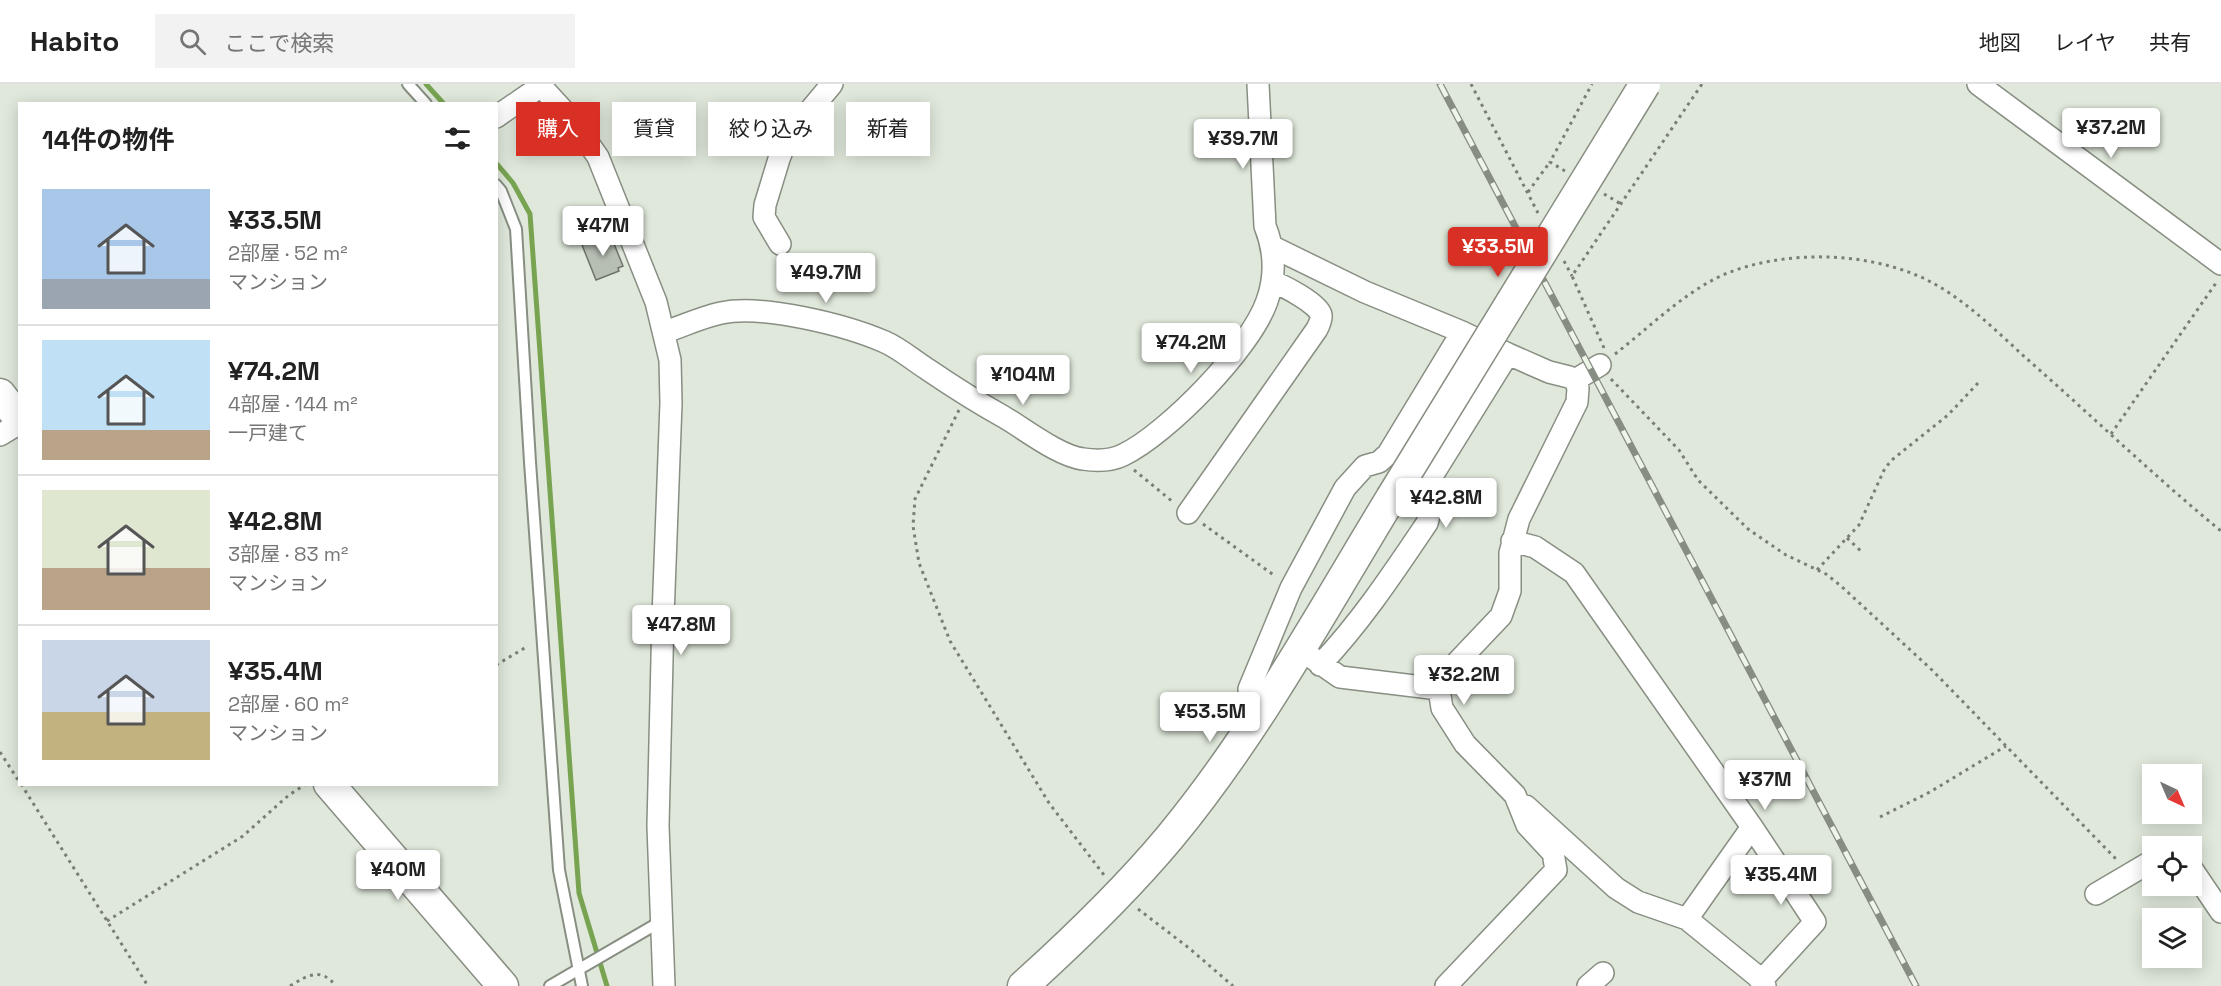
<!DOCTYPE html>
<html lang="ja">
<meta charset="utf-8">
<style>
:root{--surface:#fff;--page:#f2f2f2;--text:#222;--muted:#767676;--line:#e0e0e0;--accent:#d93025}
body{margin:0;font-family:"Space Grotesk","Noto Sans JP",sans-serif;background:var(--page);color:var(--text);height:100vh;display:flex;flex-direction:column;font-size:22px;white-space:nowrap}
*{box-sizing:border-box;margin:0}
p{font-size:20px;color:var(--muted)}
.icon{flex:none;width:33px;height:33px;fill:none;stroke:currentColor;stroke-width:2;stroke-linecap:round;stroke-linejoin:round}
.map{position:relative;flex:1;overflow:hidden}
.side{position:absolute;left:18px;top:18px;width:480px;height:684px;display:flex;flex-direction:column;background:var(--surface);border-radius:0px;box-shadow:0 3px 15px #0003}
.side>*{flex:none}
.hud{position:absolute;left:516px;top:18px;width:570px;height:54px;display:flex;gap:12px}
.needle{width:39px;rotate:136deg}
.fabs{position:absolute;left:2142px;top:680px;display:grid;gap:12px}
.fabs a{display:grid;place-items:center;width:60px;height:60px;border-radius:0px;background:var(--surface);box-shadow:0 3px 15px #0003;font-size:30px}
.price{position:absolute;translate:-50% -51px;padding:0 14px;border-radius:6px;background:#fff;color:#222;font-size:20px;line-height:39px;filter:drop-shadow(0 2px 3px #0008)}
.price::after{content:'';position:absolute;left:50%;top:36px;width:18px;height:14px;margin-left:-9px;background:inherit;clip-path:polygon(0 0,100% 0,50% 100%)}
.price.on{background:var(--accent);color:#fff}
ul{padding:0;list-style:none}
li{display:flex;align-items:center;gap:18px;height:150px;padding:0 24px}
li+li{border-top:2px solid var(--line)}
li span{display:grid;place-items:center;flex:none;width:168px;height:120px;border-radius:0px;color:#555}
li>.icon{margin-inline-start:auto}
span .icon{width:72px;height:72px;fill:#fffc;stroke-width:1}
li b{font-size:26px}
h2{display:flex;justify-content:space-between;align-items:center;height:72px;padding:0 24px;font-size:26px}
.pill{padding:0 21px;border-radius:0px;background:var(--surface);box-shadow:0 3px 15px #0003;font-size:21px;line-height:54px}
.pill.on{background:var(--accent);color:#fff}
header{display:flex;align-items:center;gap:36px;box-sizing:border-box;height:84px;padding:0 30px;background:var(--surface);border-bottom:2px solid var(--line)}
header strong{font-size:28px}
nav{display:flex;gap:33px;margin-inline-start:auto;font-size:21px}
.search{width:420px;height:54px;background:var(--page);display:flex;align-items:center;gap:15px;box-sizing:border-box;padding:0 21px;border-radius:0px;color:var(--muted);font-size:22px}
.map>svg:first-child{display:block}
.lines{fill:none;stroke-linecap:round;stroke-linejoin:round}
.stream{stroke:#78a452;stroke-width:5}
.building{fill:#b7beb2;stroke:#6e7469;stroke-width:1.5}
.lane-casing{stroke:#878e82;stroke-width:14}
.street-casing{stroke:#878e82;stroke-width:24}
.secondary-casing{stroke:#878e82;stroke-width:33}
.path{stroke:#797e76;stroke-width:3;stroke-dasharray:3 4.5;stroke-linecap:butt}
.lane{stroke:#fff;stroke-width:10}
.street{stroke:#fff;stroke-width:21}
.secondary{stroke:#fff;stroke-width:30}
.rail-casing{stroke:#888d84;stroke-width:7}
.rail{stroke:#edf5e8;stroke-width:4.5;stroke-dasharray:14;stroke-linecap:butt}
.secondary-bridge-casing{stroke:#878e82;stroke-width:33;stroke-linecap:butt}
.secondary-bridge{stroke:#fff;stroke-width:30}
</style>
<header>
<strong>Habito</strong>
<div class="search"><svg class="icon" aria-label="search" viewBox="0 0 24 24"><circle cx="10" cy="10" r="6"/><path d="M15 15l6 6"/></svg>ここで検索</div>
<nav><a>地図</a><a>レイヤ</a><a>共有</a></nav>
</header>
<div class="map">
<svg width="2221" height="902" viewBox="0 0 2221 902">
<rect width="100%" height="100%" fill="#e0e8db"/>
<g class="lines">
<!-- stream -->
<path class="stream" d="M426,0L444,20
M496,79L513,99L530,130L579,809L607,902"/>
</g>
<!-- building -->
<path class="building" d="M610,150L623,182L618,184L619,187L596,196L582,161Z"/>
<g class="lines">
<!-- lane casing -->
<g class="lane-casing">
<path id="lane" d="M408,0L426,20
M496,101L501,107L516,145L530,378L559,786L582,902
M550,902L660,838"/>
</g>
<!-- street casing -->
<g class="street-casing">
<path id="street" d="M539,0L573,37L598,73L656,218L670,276L671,319L663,533L658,742L664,902
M1978,0L2221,180
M496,33L541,2
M780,160L764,133L765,121L779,75L787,54L832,0
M1273,163L1365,208L1462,248L1508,270L1549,288L1569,293L1575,296L1578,304L1577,318L1519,435L1510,469V507L1501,532L1445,591L1439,605L1442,624L1465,660L1515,711L1527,741L1553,769L1556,786L1446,902
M665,248C683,242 702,233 721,229C762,220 846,241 885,258C899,264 913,276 927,285C952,302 977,318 1004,333C1026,346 1059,372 1083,375C1096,377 1111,377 1123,371C1167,350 1251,264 1267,217C1276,192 1275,167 1265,142L1258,0
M1575,296L1600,281
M0,351L20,339
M1188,429L1317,245C1319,241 1322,235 1321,231C1319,220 1283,201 1272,198
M1512,457L1535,463L1574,489L1752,743L1687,835L1638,818L1616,804L1526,722
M1311,573L1340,593L1439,605
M1320,581C1361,538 1394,488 1427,439C1433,422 1428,406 1434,389L1508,270
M1261,625L1250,615L1249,605L1291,504L1345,404L1365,382L1379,378L1388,370L1462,248
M1752,743L1815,838L1761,897
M2192,785L2221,828
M2096,810L2152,777
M1687,835L1757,892L1765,902
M1588,902L1603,889"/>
</g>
<!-- secondary casing -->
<g class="secondary-casing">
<path id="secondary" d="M0,310L20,336
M329,700L503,902
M1023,902C1075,855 1125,807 1170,753C1256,649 1321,529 1391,414"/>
</g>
<!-- path -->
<path class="path" d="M1471,0L1538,129
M1565,87L1550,78L1592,0
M1528,108L1550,78
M1604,110L1621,120
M1564,177L1572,192
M1604,264L1572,192L1702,0
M1615,270C1650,243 1684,208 1725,190C1782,167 1858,167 1916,191C1958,208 1994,245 2027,275C2092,332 2154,392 2221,447
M1611,295L1679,366L1698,396L1748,445L1786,471L1826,490L1841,502L1932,586L2116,775
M959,326L915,415L913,442L919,479L950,557L1049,719L1104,791
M2111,350L2216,199
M1134,386L1173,418
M1203,440L1275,492
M1847,454L1862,468
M1817,486L1859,441L1885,384L1893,375L1948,331L1979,298
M496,581L528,562
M0,668L20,699
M21,700L148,902
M1880,733L1930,708L2006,662
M1138,825L1189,864L1233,902
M107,837L243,752L289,711L306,700
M290,902C308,891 321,883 336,902"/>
<!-- lane -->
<use href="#lane" class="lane"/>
<!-- street -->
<use href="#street" class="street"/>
<!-- secondary -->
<use href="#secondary" class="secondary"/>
<!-- rail casing -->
<g class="rail-casing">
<path id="rail" d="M1440,0L1916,902"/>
</g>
<!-- rail -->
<use href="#rail" class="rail"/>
<!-- secondary-bridge casing -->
<g class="secondary-bridge-casing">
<path id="secondary-bridge" d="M1391,414L1645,0"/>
</g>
<!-- secondary-bridge -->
<use href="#secondary-bridge" class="secondary-bridge"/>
</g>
</svg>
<div class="fabs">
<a><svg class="needle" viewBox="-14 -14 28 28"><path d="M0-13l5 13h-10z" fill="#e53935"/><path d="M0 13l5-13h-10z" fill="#767676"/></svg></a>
<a><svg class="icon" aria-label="locate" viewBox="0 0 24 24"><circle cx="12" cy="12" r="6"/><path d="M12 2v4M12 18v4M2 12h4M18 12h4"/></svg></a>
<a><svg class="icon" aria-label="layers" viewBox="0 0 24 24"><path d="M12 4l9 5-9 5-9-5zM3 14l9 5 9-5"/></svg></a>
</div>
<b class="price" style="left:2111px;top:75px">¥37.2M</b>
<b class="price" style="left:1243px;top:86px">¥39.7M</b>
<b class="price" style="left:603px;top:173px">¥47M</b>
<b class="price on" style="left:1498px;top:194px">¥33.5M</b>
<b class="price" style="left:826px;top:220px">¥49.7M</b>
<b class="price" style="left:1191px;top:290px">¥74.2M</b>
<b class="price" style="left:1023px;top:322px">¥104M</b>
<b class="price" style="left:1446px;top:445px">¥42.8M</b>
<b class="price" style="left:681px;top:572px">¥47.8M</b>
<b class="price" style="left:1464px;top:622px">¥32.2M</b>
<b class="price" style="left:1210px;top:659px">¥53.5M</b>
<b class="price" style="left:1765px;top:727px">¥37M</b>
<b class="price" style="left:398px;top:817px">¥40M</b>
<b class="price" style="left:1781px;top:822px">¥35.4M</b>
<div class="hud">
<a class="pill on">購入</a>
<a class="pill">賃貸</a>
<a class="pill">絞り込み</a>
<a class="pill">新着</a>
</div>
<section class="side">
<h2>14件の物件<svg class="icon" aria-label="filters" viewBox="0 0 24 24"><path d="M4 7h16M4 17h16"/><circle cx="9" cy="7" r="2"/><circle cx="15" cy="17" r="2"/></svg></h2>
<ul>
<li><span style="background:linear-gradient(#a9c7e8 75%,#9aa5b1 0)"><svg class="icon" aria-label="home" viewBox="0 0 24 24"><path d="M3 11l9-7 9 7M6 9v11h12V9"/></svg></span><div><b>¥33.5M</b><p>2部屋 · 52 m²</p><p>マンション</p></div></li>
<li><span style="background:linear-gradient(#bfe0f5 75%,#b9a48a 0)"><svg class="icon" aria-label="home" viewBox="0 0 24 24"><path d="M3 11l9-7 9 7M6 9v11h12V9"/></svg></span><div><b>¥74.2M</b><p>4部屋 · 144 m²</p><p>一戸建て</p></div></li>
<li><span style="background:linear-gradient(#dfe7d0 65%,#b9a48a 0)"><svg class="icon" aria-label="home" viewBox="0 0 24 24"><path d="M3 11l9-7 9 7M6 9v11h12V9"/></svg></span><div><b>¥42.8M</b><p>3部屋 · 83 m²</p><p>マンション</p></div></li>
<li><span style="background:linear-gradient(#c9d6e8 60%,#c2b280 0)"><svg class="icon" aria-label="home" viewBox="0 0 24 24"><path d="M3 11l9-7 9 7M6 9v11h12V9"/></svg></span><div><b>¥35.4M</b><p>2部屋 · 60 m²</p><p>マンション</p></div></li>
</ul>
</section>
</div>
